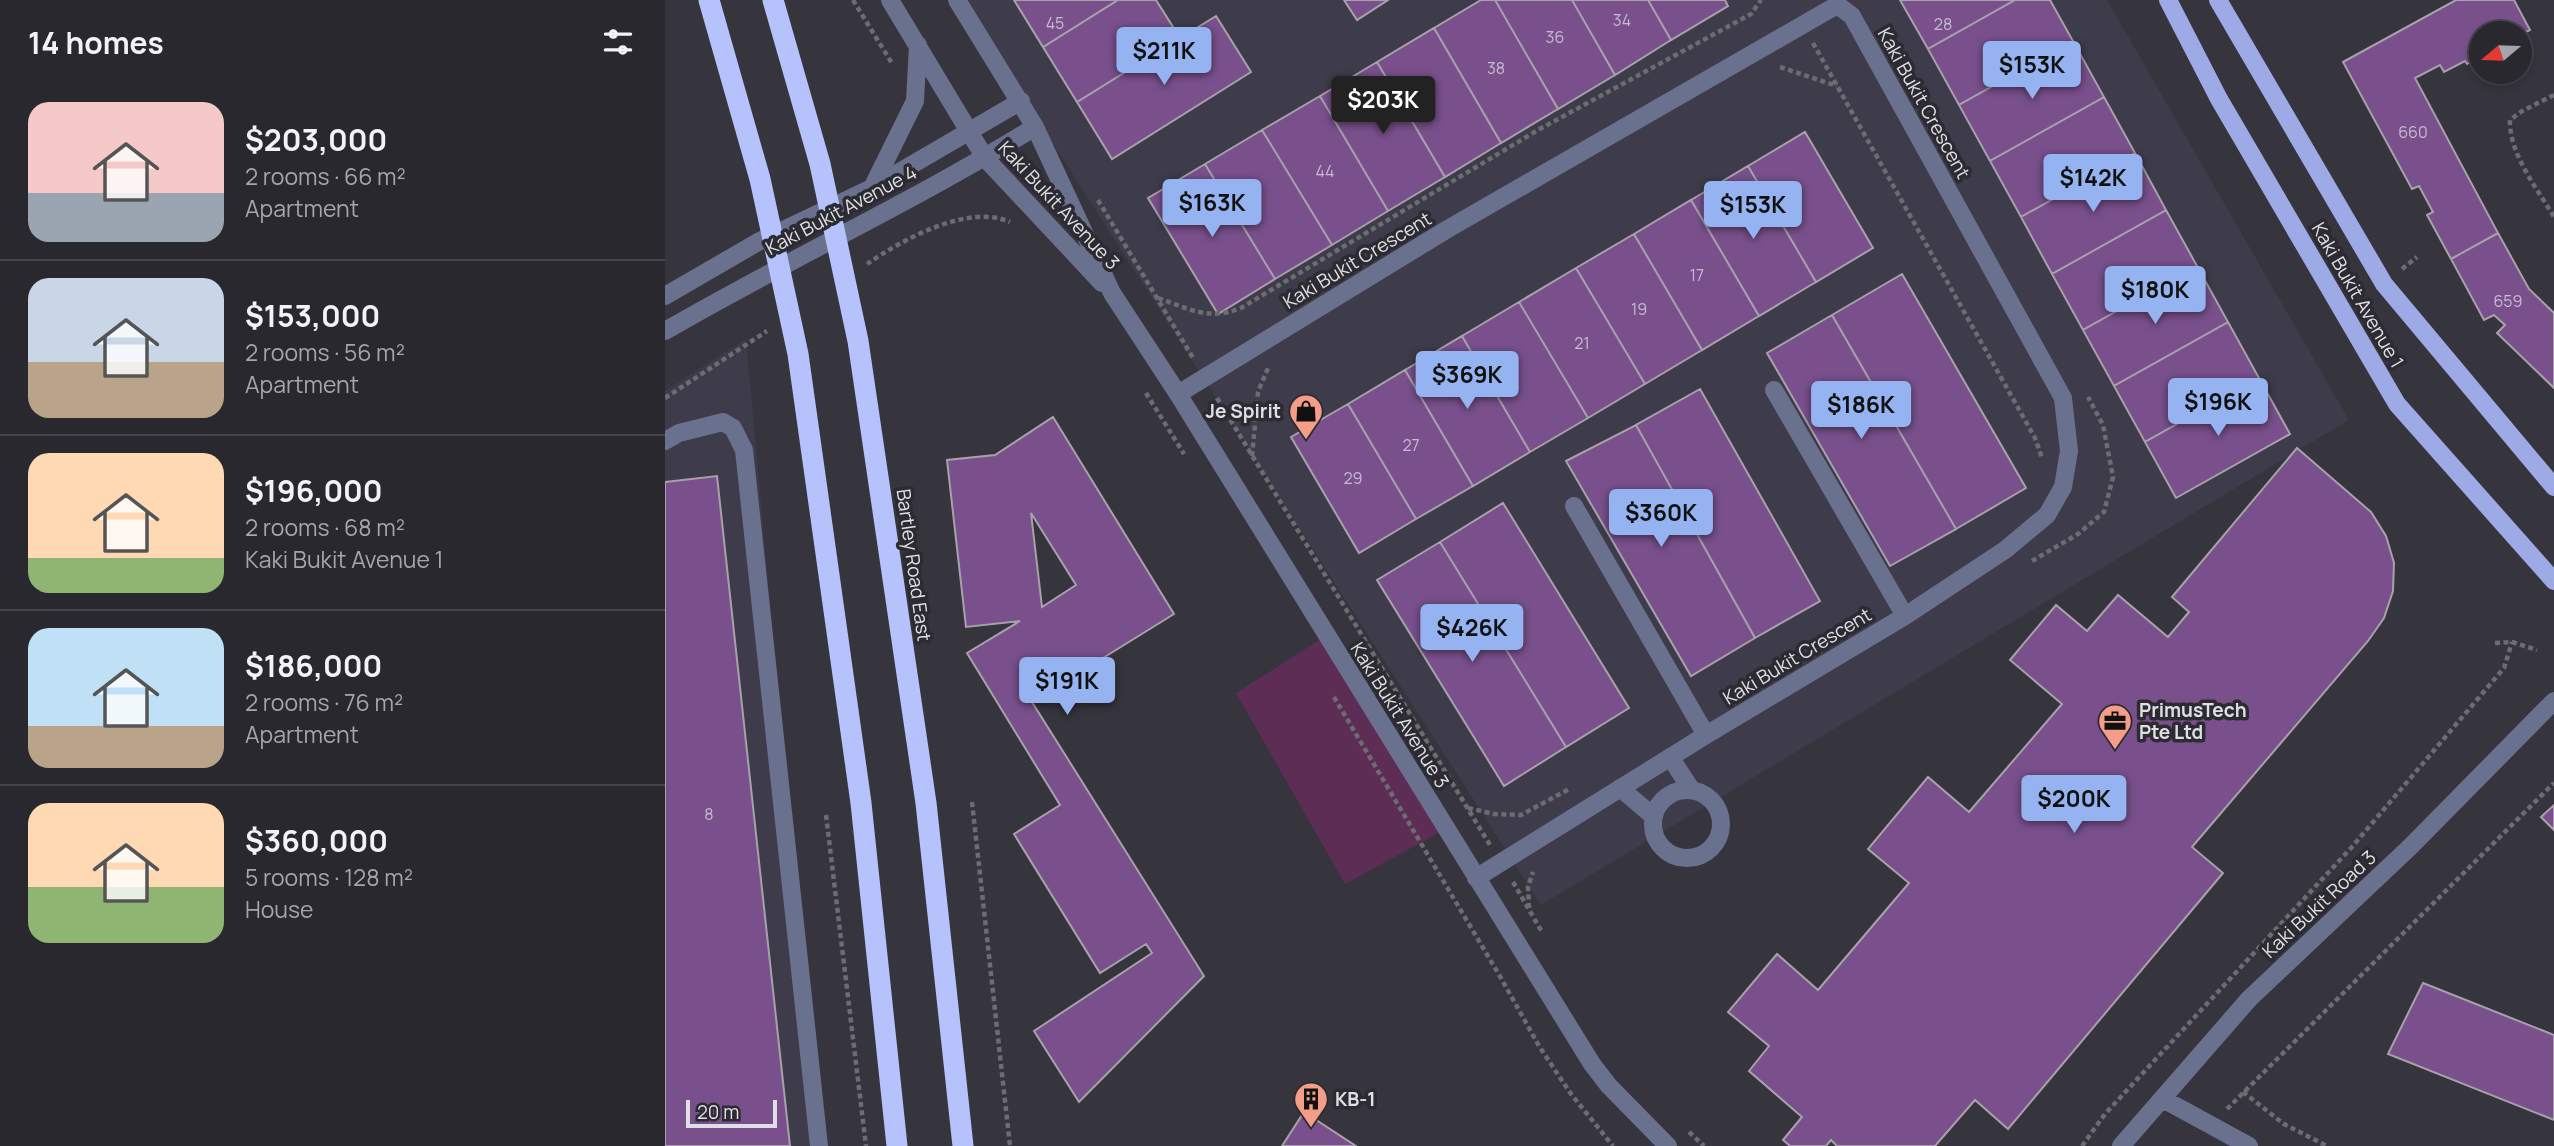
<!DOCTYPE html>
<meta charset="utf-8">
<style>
:root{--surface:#28282e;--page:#303036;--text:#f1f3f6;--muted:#a5a6aa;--line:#44444a;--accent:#95b2f1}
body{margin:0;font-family:Manrope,sans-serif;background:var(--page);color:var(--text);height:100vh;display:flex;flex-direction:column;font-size:26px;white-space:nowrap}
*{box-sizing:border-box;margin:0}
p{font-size:23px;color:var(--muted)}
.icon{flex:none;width:38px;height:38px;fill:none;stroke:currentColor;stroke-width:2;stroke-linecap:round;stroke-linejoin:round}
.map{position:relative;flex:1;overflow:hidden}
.details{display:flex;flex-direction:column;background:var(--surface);width:665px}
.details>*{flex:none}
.needle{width:46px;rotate:251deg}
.tools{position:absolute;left:1804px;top:21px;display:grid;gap:14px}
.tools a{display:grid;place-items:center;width:63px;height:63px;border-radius:50%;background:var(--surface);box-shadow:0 4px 10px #0003,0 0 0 2px var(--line);font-size:35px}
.scale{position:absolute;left:21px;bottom:18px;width:91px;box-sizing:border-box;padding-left:7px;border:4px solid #e0dfe5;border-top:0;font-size:19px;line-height:24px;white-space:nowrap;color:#e0dfe5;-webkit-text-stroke:5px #2c2b32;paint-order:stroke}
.price{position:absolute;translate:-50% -60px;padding:0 16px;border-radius:7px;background:var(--accent);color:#111;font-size:23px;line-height:46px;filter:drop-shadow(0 2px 4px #0008)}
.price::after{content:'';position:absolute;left:50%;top:42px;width:21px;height:16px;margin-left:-10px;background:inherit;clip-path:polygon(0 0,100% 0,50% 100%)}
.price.on{background:#222;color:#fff}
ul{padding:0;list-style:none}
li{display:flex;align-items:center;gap:21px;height:175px;padding:0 28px}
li+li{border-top:2px solid var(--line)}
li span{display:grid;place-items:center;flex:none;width:196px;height:140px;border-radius:21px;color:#555}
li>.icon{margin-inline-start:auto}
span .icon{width:84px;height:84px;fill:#fffc;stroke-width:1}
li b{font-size:30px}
h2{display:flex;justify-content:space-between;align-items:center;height:84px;padding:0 28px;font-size:30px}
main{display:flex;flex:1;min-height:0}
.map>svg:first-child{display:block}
.built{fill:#3e3c4a}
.green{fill:#5e2d55}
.building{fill:#79508c;stroke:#a7a1aa;stroke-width:2;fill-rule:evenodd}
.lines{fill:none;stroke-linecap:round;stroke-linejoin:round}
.path{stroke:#6d6c73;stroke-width:4.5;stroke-dasharray:5 3.5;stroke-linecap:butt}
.minor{stroke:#6a718e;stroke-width:18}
.major{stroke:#9daae6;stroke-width:18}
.highway{stroke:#b5c2fc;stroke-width:21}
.labels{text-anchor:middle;stroke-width:7;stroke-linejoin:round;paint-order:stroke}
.number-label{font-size:16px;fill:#c6bbcf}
.street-label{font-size:19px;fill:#e0dfe5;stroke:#2c2b32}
.poi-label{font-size:19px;font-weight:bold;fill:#e0dfe5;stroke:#2c2b32;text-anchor:start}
</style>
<main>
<section class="details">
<h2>14 homes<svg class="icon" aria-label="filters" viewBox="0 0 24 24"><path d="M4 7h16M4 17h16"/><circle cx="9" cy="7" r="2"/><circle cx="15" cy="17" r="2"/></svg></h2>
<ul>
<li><span style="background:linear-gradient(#f6c9c9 65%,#9aa5b1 0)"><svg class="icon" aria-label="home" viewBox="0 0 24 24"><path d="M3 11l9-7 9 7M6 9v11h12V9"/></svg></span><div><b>$203,000</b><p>2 rooms · 66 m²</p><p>Apartment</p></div></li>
<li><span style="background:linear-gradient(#c9d6e8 60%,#b9a48a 0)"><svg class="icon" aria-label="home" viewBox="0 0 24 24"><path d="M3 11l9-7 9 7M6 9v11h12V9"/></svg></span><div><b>$153,000</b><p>2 rooms · 56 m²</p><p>Apartment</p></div></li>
<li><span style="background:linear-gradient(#ffd9b3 75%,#8fb573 0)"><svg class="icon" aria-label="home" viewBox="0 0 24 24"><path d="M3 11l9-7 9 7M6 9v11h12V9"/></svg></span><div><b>$196,000</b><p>2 rooms · 68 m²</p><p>Kaki Bukit Avenue 1</p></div></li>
<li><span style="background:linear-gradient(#bfe0f5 70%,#b9a48a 0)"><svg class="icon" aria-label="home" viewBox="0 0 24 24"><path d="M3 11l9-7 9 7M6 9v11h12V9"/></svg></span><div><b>$186,000</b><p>2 rooms · 76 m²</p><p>Apartment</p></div></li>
<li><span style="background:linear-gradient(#ffd9b3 60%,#8fb573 0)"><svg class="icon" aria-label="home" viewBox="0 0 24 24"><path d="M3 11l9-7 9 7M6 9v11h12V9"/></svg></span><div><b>$360,000</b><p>5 rooms · 128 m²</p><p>House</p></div></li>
</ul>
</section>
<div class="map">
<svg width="1889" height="1146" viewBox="0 0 1889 1146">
<rect width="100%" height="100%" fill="#36353d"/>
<!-- built -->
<path class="built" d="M296,0H1442L1684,420L876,905Z
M81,339L154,1146H0V391Z"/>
<!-- green -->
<path class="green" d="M656,639L775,832L680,884L571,693Z"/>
<!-- building -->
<path class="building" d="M349,0H453L378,47Z
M453,0H491L515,38L412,102L378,47Z
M679,0H723L692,20Z
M816,0H830L893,109L836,143L769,28Z
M830,0H907L950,75L893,109Z
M907,0H983L1006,40L950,75Z
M983,0H1060L1063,6L1006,40Z
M1235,0H1350L1263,49Z
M1350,0H1385L1408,41L1294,105L1263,49Z
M1791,0H1849L1865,30L1855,35V33H1816V56L1802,64L1800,61L1779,72L1775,65L1750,78L1833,233L1786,259L1762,215L1768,212L1754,186L1747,189L1678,62Z
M551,16L586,72L447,159L412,102Z
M769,28L836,143L780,177L712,62Z
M1408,41L1439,97L1325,161L1294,105Z
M712,62L780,177L723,211L655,96Z
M655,96L723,211L667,245L597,130Z
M1439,97L1470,153L1356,217L1325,161Z
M597,130L667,245L610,279L540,164Z
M1140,132L1208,248L1151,282L1083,166Z
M1470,153L1501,210L1387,274L1356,217Z
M540,164L610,279L553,314L483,198Z
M1083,166L1151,282L1094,316L1026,200Z
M1026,200L1094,316L1037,350L969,234Z
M1501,210L1532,266L1418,330L1387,274Z
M1833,233L1864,289L1889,313V388L1832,333L1840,325L1829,315L1819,320L1786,259Z
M969,234L1037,350L980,384L911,268Z
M1532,266L1563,322L1449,386L1418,330Z
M911,268L980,384L923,418L854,302Z
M1237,274L1361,488L1291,529L1167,315Z
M854,302L923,418L865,452L797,336Z
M1167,315L1291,529L1225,566L1102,353Z
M1563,322L1594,378L1480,442L1449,386Z
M797,336L865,452L808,486L740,370Z
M740,370L808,486L751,519L683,404Z
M1594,378L1625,434L1511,498L1480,442Z
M1035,389L1155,601L1090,638L971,425Z
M683,404L751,519L694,553L626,437Z
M388,417L509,614L367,702L539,976L414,1102L369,1031L487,953L481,944L435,973L349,834L395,805L302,653L355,621L301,627L282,460L330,455ZM366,513L411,585L377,607Z
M971,425L1090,638L1026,676L901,461Z
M1632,448L1706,512L1721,536L1729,563L1728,591L1719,618L1703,641L1527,847L1558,873L1343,1129L1310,1100L1270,1146H1172L1166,1140L1161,1146H1125L1118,1140L1137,1117L1084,1071L1104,1046L1063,1012L1112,954L1153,990L1244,883L1203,849L1263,777L1304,812L1397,704L1345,660L1391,605L1422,631L1453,595L1503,637L1524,612L1507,597Z
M52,476L125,1146H0V482Z
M838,503L964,708L901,747L775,542Z
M775,542L901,747L839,786L712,580Z
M1889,805V830L1876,817Z
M1758,983L1889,1035V1120L1723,1054Z
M639,1112L691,1146H617Z"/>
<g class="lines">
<!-- path -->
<path class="path" d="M188,0L228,65
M1148,43L1370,438L1377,458
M1115,67L1172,86
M1889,95L1857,111L1845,120C1844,154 1872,188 1889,217
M433,200L528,358
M202,264C237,240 303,203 345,222
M1737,269L1752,257
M493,298C525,309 543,321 576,308L873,130L1086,14L1096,0
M481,393L519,454
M0,398L102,331
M552,398L825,845
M587,456L593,392L603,368
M1367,561L1413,534L1439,512L1448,477L1438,425L1423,397
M1830,643L1847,642L1872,650
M669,697L836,978L874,1046L906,1094L948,1146
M307,802L345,1146
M803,808L829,814L856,815L906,788
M161,815L201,1146
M848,882L877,932
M864,908L863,887L868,872
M1578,1092L1619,1124L1662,1146
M1562,1109L1889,783
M1024,1132L1039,1146
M1417,1146L1440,1114L1686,848L1839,668L1847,642"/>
<!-- minor -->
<path class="minor" d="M225,0L320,158L437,283
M292,0L370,127L447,293L513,394L927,1064L944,1086L1003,1146
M207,188L250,101L253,45
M0,296L93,242L207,188L356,101
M0,331C122,260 250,201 370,127
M1109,390L1240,616
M513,394L781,230L1167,8L1174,6L1187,16L1398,398L1404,451L1398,487L1382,515L1340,550L1240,616L1041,735L811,878
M0,441L14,433L58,422L68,428L79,450L154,1146
M909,506L1041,735
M1005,757L1026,789
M955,788L988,816
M988 824a34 34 0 1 1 68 0a34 34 0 1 1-68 0Z
M1498,1099L1584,1146
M1456,1146L1584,999L1745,847L1889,701"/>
<!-- major -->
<path class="major" d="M1503,0L1554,99L1732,404L1889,581
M1553,0L1719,284L1889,487"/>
<!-- highway -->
<path class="highway" d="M44,0L95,179L133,354L196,803L232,1146
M108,0L155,164L193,341L261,803L298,1146"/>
</g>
<!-- icons -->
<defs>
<g id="shop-pin" transform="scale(1.75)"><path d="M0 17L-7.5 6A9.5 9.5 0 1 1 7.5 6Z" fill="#f49e8a" stroke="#2c2b32"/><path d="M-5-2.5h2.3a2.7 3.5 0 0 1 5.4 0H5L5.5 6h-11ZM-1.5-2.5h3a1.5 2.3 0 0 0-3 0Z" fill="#111"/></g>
<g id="office-pin" transform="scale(1.75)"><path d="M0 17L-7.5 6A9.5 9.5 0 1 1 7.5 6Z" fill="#f49e8a" stroke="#2c2b32"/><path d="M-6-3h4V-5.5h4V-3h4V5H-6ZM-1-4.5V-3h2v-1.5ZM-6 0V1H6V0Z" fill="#111"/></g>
<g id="building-pin" transform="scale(1.75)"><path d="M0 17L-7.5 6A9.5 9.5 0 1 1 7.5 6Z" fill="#f49e8a" stroke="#2c2b32"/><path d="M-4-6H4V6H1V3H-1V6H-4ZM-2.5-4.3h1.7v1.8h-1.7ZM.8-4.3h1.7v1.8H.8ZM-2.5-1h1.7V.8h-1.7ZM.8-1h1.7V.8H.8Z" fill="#111"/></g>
</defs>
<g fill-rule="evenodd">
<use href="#shop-pin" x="641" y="411"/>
<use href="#office-pin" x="1450" y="721"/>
<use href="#building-pin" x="646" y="1099"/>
</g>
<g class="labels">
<!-- number labels -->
<g class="number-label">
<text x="957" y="26">34</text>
<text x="390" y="29">45</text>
<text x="1278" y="30">28</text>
<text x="890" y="43">36</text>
<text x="831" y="74">38</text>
<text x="1748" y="138">660</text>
<text x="660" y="177">44</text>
<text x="1032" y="281">17</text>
<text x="1843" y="307">659</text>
<text x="974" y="315">19</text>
<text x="917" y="349">21</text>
<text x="746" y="451">27</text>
<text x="688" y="484">29</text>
<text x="44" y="820">8</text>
</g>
<!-- street labels -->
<g class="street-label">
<text transform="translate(1259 103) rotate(61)" y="7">Kaki Bukit Crescent</text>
<text transform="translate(394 205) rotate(47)" y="7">Kaki Bukit Avenue 3</text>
<text transform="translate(176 210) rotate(-28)" y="7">Kaki Bukit Avenue 4</text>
<text transform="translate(692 260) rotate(-31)" y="7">Kaki Bukit Crescent</text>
<text transform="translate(1693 295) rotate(60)" y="7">Kaki Bukit Avenue 1</text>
<text transform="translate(249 565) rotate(82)" y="7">Bartley Road East</text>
<text transform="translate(1132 656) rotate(-31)" y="7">Kaki Bukit Crescent</text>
<text transform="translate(735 715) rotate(58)" y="7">Kaki Bukit Avenue 3</text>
<text transform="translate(1654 904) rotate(-43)" y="7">Kaki Bukit Road 3</text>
</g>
<!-- poi labels -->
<g class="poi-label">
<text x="616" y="418" text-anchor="end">Je Spirit</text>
<text x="1474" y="717">PrimusTech<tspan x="1474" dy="22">Pte Ltd</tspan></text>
<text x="670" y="1106">KB-1</text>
</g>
</g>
</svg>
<div class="tools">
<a><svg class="needle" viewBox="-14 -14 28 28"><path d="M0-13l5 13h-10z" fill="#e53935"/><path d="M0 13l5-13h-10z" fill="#a5a6aa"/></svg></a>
</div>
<div class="scale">20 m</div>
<b class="price" style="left:499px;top:87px">$211K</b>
<b class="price" style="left:1367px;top:101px">$153K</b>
<b class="price on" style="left:718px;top:136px">$203K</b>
<b class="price" style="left:1428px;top:214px">$142K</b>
<b class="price" style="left:547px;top:239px">$163K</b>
<b class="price" style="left:1088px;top:241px">$153K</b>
<b class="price" style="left:1490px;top:326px">$180K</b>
<b class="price" style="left:802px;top:411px">$369K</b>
<b class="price" style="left:1553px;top:438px">$196K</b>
<b class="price" style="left:1196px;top:441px">$186K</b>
<b class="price" style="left:996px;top:549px">$360K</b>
<b class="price" style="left:807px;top:664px">$426K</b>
<b class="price" style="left:402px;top:717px">$191K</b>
<b class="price" style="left:1409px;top:835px">$200K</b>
</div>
</main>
